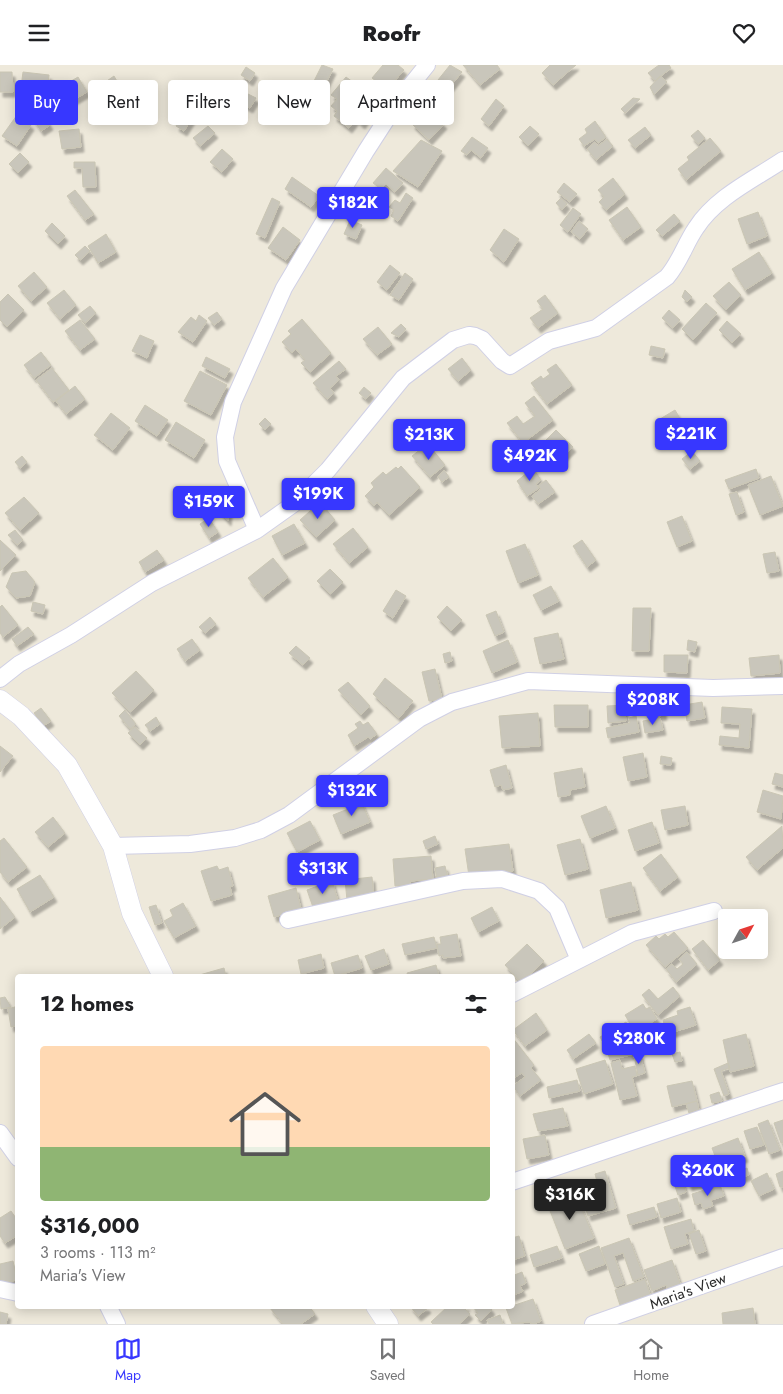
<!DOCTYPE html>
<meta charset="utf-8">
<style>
:root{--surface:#fff;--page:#f6f6f6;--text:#202124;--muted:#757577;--line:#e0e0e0;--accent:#3737ff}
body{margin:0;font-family:Jost,sans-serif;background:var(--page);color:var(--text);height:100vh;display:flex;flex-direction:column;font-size:19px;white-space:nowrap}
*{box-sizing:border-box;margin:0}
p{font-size:16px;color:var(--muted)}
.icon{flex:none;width:28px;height:28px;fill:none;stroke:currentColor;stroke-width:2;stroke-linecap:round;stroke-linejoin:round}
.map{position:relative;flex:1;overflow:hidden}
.panel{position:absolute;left:15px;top:909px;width:500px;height:335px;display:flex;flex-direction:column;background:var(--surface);border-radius:5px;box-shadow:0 2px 12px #0003}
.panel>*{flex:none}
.top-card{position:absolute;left:15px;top:15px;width:500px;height:45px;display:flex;gap:10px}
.needle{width:32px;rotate:50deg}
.controls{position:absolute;left:718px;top:844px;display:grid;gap:10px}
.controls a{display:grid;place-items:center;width:50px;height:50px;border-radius:5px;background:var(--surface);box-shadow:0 2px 12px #0003;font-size:25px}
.price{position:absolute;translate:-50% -42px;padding:0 11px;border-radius:5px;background:var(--accent);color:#fff;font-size:16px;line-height:32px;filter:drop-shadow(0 1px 2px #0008)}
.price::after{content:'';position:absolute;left:50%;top:30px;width:15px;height:11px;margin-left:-8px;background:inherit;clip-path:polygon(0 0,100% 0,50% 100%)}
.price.selected{background:#222;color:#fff}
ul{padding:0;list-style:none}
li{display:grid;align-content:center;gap:10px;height:265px;padding:0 25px}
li+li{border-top:1px solid var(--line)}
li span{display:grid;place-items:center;height:155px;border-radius:5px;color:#555}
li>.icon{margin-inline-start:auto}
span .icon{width:90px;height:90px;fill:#fffc;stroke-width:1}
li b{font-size:21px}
h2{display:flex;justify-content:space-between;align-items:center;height:60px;padding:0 25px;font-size:21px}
.chip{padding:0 18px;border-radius:5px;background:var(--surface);box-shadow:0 2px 12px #0003;font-size:18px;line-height:45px}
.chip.selected{background:var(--accent);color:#fff}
header{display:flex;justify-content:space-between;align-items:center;height:65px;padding:0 25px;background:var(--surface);font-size:22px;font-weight:800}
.tab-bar{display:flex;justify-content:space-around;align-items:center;height:70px;border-top:1px solid var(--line);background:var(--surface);font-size:14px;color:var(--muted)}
.tab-bar a{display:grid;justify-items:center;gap:2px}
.tab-bar .selected{color:var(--accent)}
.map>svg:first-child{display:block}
.building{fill:#c9c6bb;stroke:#cac6b4;filter:url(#shadow)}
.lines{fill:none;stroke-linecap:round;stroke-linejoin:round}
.minor-casing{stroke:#d0d0e5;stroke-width:18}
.tertiary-casing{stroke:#d0d0e5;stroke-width:21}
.minor{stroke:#fff;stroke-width:16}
.tertiary{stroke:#fff;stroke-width:20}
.labels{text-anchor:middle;stroke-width:4;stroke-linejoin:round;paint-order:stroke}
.street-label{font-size:15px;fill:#2a2a2a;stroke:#fff}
</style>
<header><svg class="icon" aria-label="menu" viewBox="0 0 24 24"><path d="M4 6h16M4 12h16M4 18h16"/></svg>Roofr<svg class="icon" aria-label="heart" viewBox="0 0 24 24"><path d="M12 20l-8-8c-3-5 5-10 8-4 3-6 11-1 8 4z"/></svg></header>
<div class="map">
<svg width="783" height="1259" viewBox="0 0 783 1259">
<defs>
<filter id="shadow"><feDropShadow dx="3" dy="5" stdDeviation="1" flood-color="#0004"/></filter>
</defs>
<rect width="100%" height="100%" fill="#eee9db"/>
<!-- building -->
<path class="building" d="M322,0L333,4L320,30L310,24Z
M383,0H398L404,5L387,25L372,13Z
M450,0L462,7L449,23L438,15Z
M463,0H497L500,4L480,20Z
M550,0H576L553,20L542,8Z
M659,0H669L671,3L655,16L648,8Z
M246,2L255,8L250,16L241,10Z
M0,7H12L13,27H0Z
M23,7L49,10L47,32L20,30Z
M114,11L125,30L102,43L95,31L104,26L101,20Z
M660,11L667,17L654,30L650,22Z
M78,12L87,27L70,37L61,22Z
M346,12L379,36L362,59L356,54L349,63L334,51L337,46L331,41L337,34L331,30Z
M242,26L256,33L250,43L237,36Z
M633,33L640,34L625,48L621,44Z
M496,34L504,41L489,61L481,54Z
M191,39L198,44L184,66L176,61Z
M37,40L50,60L41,66L28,46Z
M428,44L444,59L429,75L412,59Z
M17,50L31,60L17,81L2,71Z
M595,56L606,72L598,78L595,74L584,81L579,74L587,68L585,64Z
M208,61L215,68L200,81L193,73Z
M530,61L539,69L528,81L519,72Z
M645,62L651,70L635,83L628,75Z
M79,64L81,82L62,84L59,66Z
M698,65L705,73L698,79L691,71Z
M472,72L488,83L481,93L471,85L467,90L461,86Z
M710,73L721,86L686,115L678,104L689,95L687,92Z
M607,74L613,81L596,95L587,84L595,77L598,81Z
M421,75L442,86L418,122L393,106Z
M222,84L233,94L222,107L210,97Z
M20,88L29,97L18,108L9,99Z
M74,97H95L96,122H83L82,103H74Z
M386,103L403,118L395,127L386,119L381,124L373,118Z
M292,112L319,131L311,142L285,124Z
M613,113L625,129L606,145L599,137L604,132L598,125Z
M564,118L577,129L570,137L557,127Z
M75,125L94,149L85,155L67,131Z
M406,128L413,133L398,156L391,151L394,145L389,142L395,135L400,138Z
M272,133L280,137L265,173L256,169Z
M561,133L567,139L562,145L556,138Z
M627,142L641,162L623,175L609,155Z
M573,143L581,149L568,167L560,160Z
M758,147L767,171L747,179L738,154Z
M674,149L680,156L662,171L656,165Z
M350,155L362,160L356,174L344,169Z
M579,156L588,164L580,174L571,167Z
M52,158L65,171L58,179L45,166Z
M283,162L300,175L286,195L268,183Z
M504,164L519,174L504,197L490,185Z
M106,169L116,187L98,198L88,181Z
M85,181L90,186L80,195L75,190Z
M759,187L772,208L745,225L732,204Z
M390,200L400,208L387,225L377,217Z
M34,207L47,222L31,236L18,221Z
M405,208L413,214L399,235L390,230Z
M729,217L741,230L726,245L713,231Z
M64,225L76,240L60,254L47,238Z
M685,225L692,232L687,237L682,232Z
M8,229L24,245L7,262L0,255V237Z
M545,230L558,248L538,263L530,253L543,244L537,236Z
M706,238L717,248L693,275L682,264Z
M90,241L96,248L85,258L78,250Z
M669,245L680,255L673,263L662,253Z
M217,247L222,254L214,260L208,253Z
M199,250L207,256L193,277L178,267L191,252L196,256Z
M302,254L331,288L310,307L301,298L305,295L296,284L292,288L282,277L291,269L288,266Z
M80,255L95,274L80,285L65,266Z
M727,256L741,269L732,278L719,265Z
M401,259L406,264L399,272L391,268Z
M378,262L392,279L377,290L363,274Z
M140,270L154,276L147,293L132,286Z
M651,281L665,284L663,293L649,290Z
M41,287L51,300L34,313L24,300Z
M206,292L230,304L225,313L202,301Z
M462,293L471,305L458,316L448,304Z
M339,296L346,304L336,311L339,315L330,323L334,328L327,334L313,318Z
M556,299L572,320L547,339L531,318L541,311L543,314L550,309L547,305Z
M52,303L69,325L53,337L36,315Z
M200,306L227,320L211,350L184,336Z
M75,321L85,334L66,349L56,336Z
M364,322L371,328L366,334L359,328Z
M534,331L553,355L523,378L507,358L517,351L523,359L535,351L525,338Z
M145,340L168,355L157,371L135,356Z
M675,345L687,365L668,377L655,357Z
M111,348L130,363L113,385L94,370Z
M265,353L271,359L265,365L259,359Z
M176,357L205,375L194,393L165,375Z
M556,365L573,382L557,398L540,381Z
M426,383L429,386L432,384L445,400L430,412L412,391L421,384L423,386Z
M692,386L700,396L690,404L682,394Z
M22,391L27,397L20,403L15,397Z
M401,401L420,422L389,450L377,437L374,441L365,431L374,422L371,418L383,407L386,410L396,402L398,404Z
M533,403L541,415L536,419L539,423L527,431L517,416Z
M756,404L759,413L729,424L725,415Z
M444,405L449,412L442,417L438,412Z
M771,411L783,441L760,450L748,420Z
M546,415L555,427L538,439L532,431L541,424L538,421Z
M737,427L744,447L736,450L729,429Z
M24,432L39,448L20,465L5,448Z
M231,433L228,456L219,446Z
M320,437L335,455L316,472L300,455Z
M682,451L692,476L677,482L667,457Z
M209,453L218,467L209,473L200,459Z
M294,459L305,478L282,490L272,471Z
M353,463L368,482L349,498L333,479Z
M15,465L23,475L17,480L8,470Z
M0,475L16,490L0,506Z
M582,475L596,495L587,502L573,481Z
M525,479L538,510L518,518L506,486Z
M157,485L164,495L145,507L139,497Z
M775,487L779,506L767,508L763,489Z
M273,493L288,512L263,532L248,513Z
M330,504L343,517L330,529L317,516Z
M26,506L35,517L30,531L16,533L6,522L12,508Z
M551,521L559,536L541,545L533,530Z
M396,525L406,531L393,553L383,546Z
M33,537L45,540L43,549L31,546Z
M2,540L18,560L3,572L0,568V542Z
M447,541L462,555L451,566L437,552Z
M633,543H651L649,586H632Z
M496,546L504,567L495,571L486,550Z
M210,552L216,559L205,568L199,562Z
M28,562L34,569L17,581L12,574Z
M558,568L564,594L540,599L534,573Z
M192,574L200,585L185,596L177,584Z
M508,575L517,597L492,608L483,586Z
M688,575L697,577L695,587L687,585Z
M296,581L310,593L303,600L289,588Z
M450,587L452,596L445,598L443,589Z
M664,590H688L687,608L664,607Z
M779,590L780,608L751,611L749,593Z
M435,604L442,634L429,636L422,607Z
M136,606L154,625L130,647L112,628Z
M385,613L413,636L399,653L373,629Z
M348,617L370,641L361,650L338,625Z
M661,634L664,650L648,653L645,637Z
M702,637L705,653L687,656L684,640Z
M554,640H588V662H555Z
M624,640L626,656L608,658L607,641Z
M722,642L752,644L749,683L719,680L720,671L739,673L740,659L721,658Z
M41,643L51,656L43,661L34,648Z
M125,645L136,659L130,664L119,651Z
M538,648L540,681L502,683L499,651Z
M636,651L639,667L608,673L606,663L630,658L629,653Z
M156,652L160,659L150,666L145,660Z
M660,653L663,665L645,668L643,656Z
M360,656L363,660L368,657L377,669L370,674L368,672L354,681L348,670L358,663L355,659Z
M135,662L147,673L140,680L128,668Z
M0,681L13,691L0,707Z
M643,688L647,712L628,716L623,692Z
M661,691L672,693L671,700L660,699Z
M506,700L512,723L503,725L501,720L495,722L490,705Z
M582,703L585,722L570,725V730L558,732L554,708Z
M775,708L783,710V722L772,719Z
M364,713L375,727L366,734L361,728L358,730L352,722Z
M763,725L783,731L781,754L757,747Z
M360,734L370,757L341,769L333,750L348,744L346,740Z
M606,741L615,763L590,773L581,751Z
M685,741L688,760L665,765L661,745Z
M53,752L65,768L48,782L35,767Z
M310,756L320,775L297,787L287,768Z
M652,757L659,778L635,786L628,765Z
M782,761L783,783L757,805L746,792Z
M435,771L438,779L426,784L423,776Z
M4,773L27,802L8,817L0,807V776Z
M580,774L588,804L565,810L557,780Z
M509,779L513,806L469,811L465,784Z
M661,789L678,812L660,826L643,803Z
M431,791L433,814L410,816V820L395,821L393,794Z
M217,801L219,805L228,802L233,821L230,822L232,830L211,836L201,806Z
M445,801L449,817L438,820L435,803Z
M40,810L54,832L30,847L17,824Z
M372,812L374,832L347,835L345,815Z
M332,816L338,836L314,845L307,825Z
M631,817L638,845L606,853L600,825Z
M296,823L301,844L274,852L268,831Z
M0,832L15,852L0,864Z
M183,838L196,861L174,873L164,856L173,851L170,845Z
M156,840L162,858L155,860L149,842Z
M492,842L499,856L478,867L471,853Z
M674,867L688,883L665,902L646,880L656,871L659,874L665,869L668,872Z
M457,869L461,891L443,893V890L439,891L437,879H441L440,872Z
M434,872L437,883L405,890L402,879Z
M703,875L720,895L708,905L692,884Z
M527,879L544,896L521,918L505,900Z
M384,884L389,899L371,905L365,891Z
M687,887L697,899L676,917L666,904L672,899L677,904L683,899L679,894Z
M321,889L324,903L301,909L298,895Z
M358,890L362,903L335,911L331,898Z
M436,900L439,911H408L407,908Z
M224,903L226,911H196Z
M673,922L680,931L658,950L642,930L649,924L658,934Z
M5,932L11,942L1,944L0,933Z
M643,939L646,944L650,942L657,954L635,967L625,950Z
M18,941V960L11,962L8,944Z
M690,942L696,960L667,969L663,955L678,950L677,946Z
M536,948L547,965L525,981L513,965Z
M626,957L632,967L606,983L600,972Z
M660,963L664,973L642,981L638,971Z
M589,969L596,978L573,994L567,985Z
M746,969L754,1001L730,1007L723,975Z
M512,972L534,1000L531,1003L541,1015L520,1031L513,1021L525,1012L522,1008L512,1014Z
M635,978L638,988L610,995L607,985Z
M680,987L682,996L675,997L672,989Z
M640,989L645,1008L638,1010L634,991Z
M605,995L613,1019L584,1029L576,1004Z
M620,995L622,1004L635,1001L637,1011L632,1012L637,1031L620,1035L611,998Z
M728,998L730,1003L721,1006L729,1029L724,1031L714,1004Z
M577,1015L580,1026L549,1033L547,1022Z
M692,1016L697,1036L672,1042L667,1021Z
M719,1027L722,1036L712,1038L710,1030Z
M697,1036L699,1045L689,1048L686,1039Z
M563,1043L568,1061L538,1066L533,1049Z
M768,1055L780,1085L769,1089L758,1059Z
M783,1055V1078H781L774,1058Z
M757,1062L764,1080L750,1084L744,1066Z
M545,1070L549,1090L527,1094L523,1074Z
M738,1073L745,1092L719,1101L712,1083Z
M710,1092L717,1113L689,1121L683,1101Z
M747,1103L749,1110L737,1114L735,1107Z
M605,1106L616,1143L588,1151L580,1126L598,1120L595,1109Z
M783,1106V1122H780L776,1109Z
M767,1108L774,1124L759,1131L751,1116Z
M682,1116L686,1127L678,1130L674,1118Z
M720,1120L724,1131L711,1135L713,1141L703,1144L701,1138L695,1140L692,1129Z
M575,1127L594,1173L565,1184L547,1138Z
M677,1133L681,1147L661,1153L657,1139Z
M654,1142L657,1152L630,1160L627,1150Z
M11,1146L18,1156V1170L5,1178L0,1171V1153Z
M691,1154L694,1166L685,1169L688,1179L671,1184L664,1162Z
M699,1165L706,1186L696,1189L689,1169Z
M519,1171L525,1191L512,1195V1173Z
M629,1173L644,1212L633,1216L623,1188L614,1191L624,1219L615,1222L601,1183Z
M557,1181L562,1193L534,1202L530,1190Z
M599,1181L605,1199L586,1206L579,1189Z
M672,1195L681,1221L668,1226L666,1220L652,1226L644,1205Z
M13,1196L17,1215L0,1218V1199Z
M522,1207L526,1218L520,1221L523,1226L512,1231V1211Z
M645,1214L652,1235L622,1246L615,1225Z
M533,1234L541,1256L534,1259L528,1257L512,1259L506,1243Z
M272,1241H309L315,1249L301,1259H283L270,1243Z
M410,1241H426L428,1243L418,1251Z
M448,1241H467L464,1243L470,1249L459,1259H433L431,1257Z
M472,1241H489L492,1245L481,1256L475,1250L478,1248Z
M753,1243L755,1259H723L722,1248Z
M0,1247L8,1249L6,1259H0Z
M500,1250L503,1259H489L487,1255Z"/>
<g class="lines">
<!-- minor casing -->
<g class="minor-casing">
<path id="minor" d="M257,465L227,396L225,372L233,337L284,223L366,86L399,35L427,0
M0,614L19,599L71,570L152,518L257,465L295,438L328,405L403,313L453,275L469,270L475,271L482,274L502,296L510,301L549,276L596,263L667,212C680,197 685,179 696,163C716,132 753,115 783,95
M113,781L190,779L235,773L261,765L289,750L419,654L452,637L528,616L713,623L783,621
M288,855L463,816L502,814L539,826L557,843L579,895
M512,929L632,868L714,846
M0,1068L18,1093
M512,1117L783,1026
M0,1224L18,1228
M108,1241L117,1259
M593,1259L783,1192"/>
</g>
<!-- tertiary casing -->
<g class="tertiary-casing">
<path id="tertiary" d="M0,635L21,651L67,700L113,781L132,848L163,911
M376,1241L388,1259"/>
</g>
<!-- minor -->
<use href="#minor" class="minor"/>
<!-- tertiary -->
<use href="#tertiary" class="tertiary"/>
</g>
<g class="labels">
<!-- street labels -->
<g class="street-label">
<text transform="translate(688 1226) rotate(-20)" y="5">Maria's View</text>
</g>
</g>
</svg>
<div class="controls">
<a><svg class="needle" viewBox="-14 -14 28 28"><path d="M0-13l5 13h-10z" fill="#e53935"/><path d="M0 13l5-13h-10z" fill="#757577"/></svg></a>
</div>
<b class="price" style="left:353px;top:164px">$182K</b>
<b class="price" style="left:691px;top:395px">$221K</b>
<b class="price" style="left:429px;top:396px">$213K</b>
<b class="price" style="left:530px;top:417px">$492K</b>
<b class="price" style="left:318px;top:455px">$199K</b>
<b class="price" style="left:209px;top:463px">$159K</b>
<b class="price" style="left:653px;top:661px">$208K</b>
<b class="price" style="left:352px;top:752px">$132K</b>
<b class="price" style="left:323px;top:830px">$313K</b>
<b class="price" style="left:639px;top:1000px">$280K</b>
<b class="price" style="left:708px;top:1132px">$260K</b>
<b class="price selected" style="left:570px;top:1156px">$316K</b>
<div class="top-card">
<a class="chip selected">Buy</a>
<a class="chip">Rent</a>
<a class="chip">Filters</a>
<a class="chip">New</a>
<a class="chip">Apartment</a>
</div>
<section class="panel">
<h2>12 homes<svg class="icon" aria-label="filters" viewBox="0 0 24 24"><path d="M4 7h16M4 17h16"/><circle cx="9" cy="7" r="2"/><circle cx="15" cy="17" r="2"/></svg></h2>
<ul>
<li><span style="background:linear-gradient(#ffd9b3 65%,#8fb573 0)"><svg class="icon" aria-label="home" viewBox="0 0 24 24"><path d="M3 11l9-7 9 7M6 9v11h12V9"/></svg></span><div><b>$316,000</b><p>3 rooms · 113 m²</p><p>Maria's View</p></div></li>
</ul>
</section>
</div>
<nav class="tab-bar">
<a class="selected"><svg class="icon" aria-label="map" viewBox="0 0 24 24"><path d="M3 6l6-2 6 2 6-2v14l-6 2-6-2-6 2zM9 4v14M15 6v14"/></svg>Map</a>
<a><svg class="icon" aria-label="saved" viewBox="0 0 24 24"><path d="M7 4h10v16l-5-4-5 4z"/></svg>Saved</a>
<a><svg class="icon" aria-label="home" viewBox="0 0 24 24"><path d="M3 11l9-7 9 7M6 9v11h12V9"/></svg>Home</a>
</nav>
